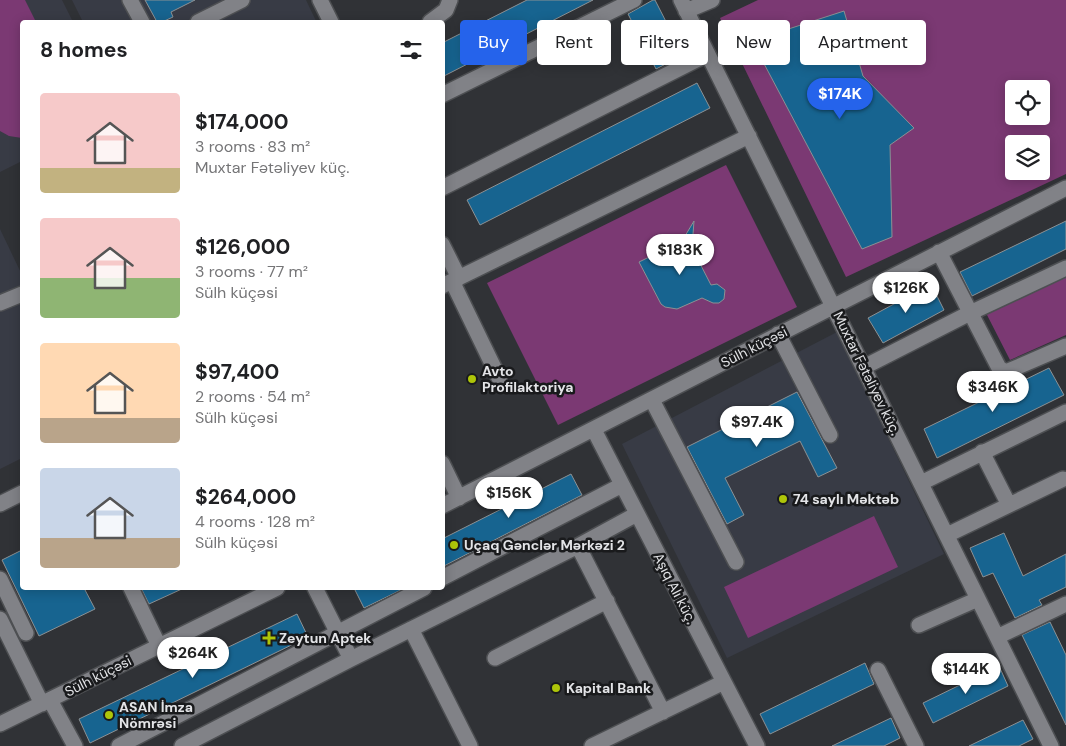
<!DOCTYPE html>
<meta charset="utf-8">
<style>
:root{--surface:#fff;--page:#f6f6f6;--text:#202124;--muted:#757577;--accent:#2563eb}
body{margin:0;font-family:"DM Sans",sans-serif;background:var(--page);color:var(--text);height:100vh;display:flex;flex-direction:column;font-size:19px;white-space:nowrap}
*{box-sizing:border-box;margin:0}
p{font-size:16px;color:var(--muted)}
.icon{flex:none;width:28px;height:28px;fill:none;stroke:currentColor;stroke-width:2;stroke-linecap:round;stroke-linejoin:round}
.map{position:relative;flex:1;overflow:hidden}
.panel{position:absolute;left:20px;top:20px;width:425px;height:570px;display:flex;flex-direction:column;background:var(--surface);border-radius:5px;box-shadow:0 2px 12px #0003}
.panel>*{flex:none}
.top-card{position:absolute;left:460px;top:20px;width:475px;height:45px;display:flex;gap:10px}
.fabs{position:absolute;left:1005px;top:80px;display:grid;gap:10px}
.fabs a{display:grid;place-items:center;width:45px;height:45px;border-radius:5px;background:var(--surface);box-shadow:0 2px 12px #0003;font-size:25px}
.price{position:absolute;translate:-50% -42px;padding:0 11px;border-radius:18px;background:#fff;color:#222;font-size:16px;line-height:32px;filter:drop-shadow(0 1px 2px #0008)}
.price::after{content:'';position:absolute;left:50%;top:30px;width:15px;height:11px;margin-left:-8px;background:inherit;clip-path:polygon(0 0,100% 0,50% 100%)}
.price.selected{background:var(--accent);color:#fff}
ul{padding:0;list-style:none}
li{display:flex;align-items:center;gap:15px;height:125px;padding:0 20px}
li span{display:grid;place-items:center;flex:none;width:140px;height:100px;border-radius:5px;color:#555}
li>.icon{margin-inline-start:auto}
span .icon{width:60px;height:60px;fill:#fffc;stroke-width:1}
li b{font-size:21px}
h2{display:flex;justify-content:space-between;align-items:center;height:60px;padding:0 20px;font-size:21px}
.pill{padding:0 18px;border-radius:5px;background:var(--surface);box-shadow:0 2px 12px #0003;font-size:18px;line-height:45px}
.pill.selected{background:var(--accent);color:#fff}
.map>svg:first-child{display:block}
.built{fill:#383b45}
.green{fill:#7b3973;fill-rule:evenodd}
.building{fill:#176490;stroke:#8c9194}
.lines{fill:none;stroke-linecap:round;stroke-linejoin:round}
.minor-casing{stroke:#4d4f52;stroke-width:18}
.minor{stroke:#818287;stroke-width:15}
.poi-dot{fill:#aec509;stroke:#191a1c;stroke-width:2}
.labels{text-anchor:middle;stroke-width:5;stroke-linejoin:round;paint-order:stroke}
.street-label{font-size:14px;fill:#e3e4e7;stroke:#191a1c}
.poi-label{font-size:14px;font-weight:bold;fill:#e3e4e7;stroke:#191a1c;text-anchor:start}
</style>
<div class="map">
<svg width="1066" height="746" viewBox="0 0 1066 746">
<rect width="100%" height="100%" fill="#303236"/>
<!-- built -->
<path class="built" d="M0,0H62L73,22H22V161L0,172Z
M72,0H306L316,21L313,22H83Z
M0,229L22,275V458L0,469Z
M837,332L944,554L727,658L622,444Z"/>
<!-- green -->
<path class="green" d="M0,0H25L36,22H22V138L9,136L0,131Z
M758,0H1066V174L846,277L720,18ZM1014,89H1041V116H1014ZM1014,144H1041V171H1014Z
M726,165L797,307L558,425L487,283Z
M1066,276V335L1010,360L986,313Z
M874,516L898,567L748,638L724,587Z"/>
<!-- building -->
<path class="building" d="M145,0H195L171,12L173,17L162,22H157Z
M527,0H593L442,77V43Z
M653,0H655L683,55L656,69L628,14Z
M844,11L863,76L914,128L890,145L892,237L862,249L761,58L778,51L773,34Z
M697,83L710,108L480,225L467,200Z
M694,221L692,248L711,285L717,284L725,290L724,299L719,303H713L702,298L677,309L665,307L661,304L639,262L682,241Z
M1066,221V249L972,296L960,272Z
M931,284L944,310L883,343L868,318Z
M1049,368L1064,395L937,458L924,429Z
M797,392L837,468L818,477L800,441L725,478L744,515L727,524L687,447Z
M571,474L582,495L442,567V539Z
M1004,533L1023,576L1066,554V587L1039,600L1042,605L1015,618L993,573L983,577L970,548Z
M22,550V588H84L95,609L39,636L2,560Z
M141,588H184L149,604Z
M354,588H405L364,608Z
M297,614L308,637L90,743L79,719Z
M1050,622L1066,655V725L1022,635Z
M865,663L874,684L770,734L760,714Z
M999,666L1008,686L933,723L923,703Z
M891,718L900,738L884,746H832Z
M1023,720L1033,739L1019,746H969Z"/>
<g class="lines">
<!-- minor casing -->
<g class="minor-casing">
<path id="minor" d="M130,0L142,22
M320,0L331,22
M681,0L1051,746
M686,11L712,0
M198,22L242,0
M430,22L446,10L450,0
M442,95L634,0
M442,188L708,54
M442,244L459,278
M939,252L999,368L1006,372L1066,346
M452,281L499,378
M442,286L749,136
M0,303L22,294
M778,334L830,435
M864,367L970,313L1066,268
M652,400L736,562
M594,430L757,746
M982,452L1009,505
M442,463L459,498
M921,483L1066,412
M0,504L22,493
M442,506L1066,188
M947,535L1063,479
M578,546L663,712
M442,578L622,485
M0,579L26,633
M131,588L159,646
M315,588L351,659
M0,619L42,704
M919,625L978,599
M411,629L470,746
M997,637L1066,604
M495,658L607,601
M878,670L916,746
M50,700L75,746
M0,724L277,588
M119,746L424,588
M182,746L351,659L578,546L637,514
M592,746L724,682"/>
</g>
<!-- minor -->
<use href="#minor" class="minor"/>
</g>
<!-- markers -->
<g class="poi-dot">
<circle cx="472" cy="379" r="5"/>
<circle cx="783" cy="499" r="5"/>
<circle cx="454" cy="545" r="5"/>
<path d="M266.5 630.5h5v5h5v5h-5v5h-5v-5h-5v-5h5z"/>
<circle cx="556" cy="688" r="5"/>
<circle cx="109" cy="715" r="5"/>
</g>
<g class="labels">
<!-- street labels -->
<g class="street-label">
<text transform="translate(754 347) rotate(-27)" y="5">Sülh küçəsi</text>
<text transform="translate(867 373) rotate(64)" y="5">Muxtar Fətəliyev küç.</text>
<text transform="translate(675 588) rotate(63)" y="5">Aşıq Alı küç.</text>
<text transform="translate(98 676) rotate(-27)" y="5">Sülh küçəsi</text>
</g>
<!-- poi labels -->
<g class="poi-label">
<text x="482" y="376">Avto<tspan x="482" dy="16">Profilaktoriya</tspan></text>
<text x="793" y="504">74 saylı Məktəb</text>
<text x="464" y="550">Uçaq Gənclər Mərkəzi 2</text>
<text x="279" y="643">Zeytun Aptek</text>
<text x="566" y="693">Kapital Bank</text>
<text x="119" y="712">ASAN İmza<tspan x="119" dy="16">Nömrəsi</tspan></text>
</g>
</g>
</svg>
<div class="fabs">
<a><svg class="icon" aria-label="locate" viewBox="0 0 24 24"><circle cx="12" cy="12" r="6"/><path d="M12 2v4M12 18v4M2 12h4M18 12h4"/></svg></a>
<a><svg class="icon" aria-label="layers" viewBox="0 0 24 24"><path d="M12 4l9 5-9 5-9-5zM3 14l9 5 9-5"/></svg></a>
</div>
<b class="price selected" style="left:840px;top:120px">$174K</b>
<b class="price" style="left:680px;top:276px">$183K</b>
<b class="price" style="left:906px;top:314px">$126K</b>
<b class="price" style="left:993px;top:413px">$346K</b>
<b class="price" style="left:757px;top:448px">$97.4K</b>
<b class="price" style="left:509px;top:519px">$156K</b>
<b class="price" style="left:193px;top:679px">$264K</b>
<b class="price" style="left:966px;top:695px">$144K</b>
<div class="top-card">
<a class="pill selected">Buy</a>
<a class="pill">Rent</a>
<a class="pill">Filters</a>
<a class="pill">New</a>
<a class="pill">Apartment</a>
</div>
<section class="panel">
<h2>8 homes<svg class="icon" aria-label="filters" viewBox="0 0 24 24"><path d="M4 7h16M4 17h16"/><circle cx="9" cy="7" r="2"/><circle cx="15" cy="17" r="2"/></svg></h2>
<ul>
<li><span style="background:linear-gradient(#f6c9c9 75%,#c2b280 0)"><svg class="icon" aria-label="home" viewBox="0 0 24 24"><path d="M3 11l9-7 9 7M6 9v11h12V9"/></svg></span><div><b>$174,000</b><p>3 rooms · 83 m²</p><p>Muxtar Fətəliyev küç.</p></div></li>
<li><span style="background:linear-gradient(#f6c9c9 60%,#8fb573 0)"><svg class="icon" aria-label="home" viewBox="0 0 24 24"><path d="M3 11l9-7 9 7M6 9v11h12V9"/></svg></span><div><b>$126,000</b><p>3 rooms · 77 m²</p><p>Sülh küçəsi</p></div></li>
<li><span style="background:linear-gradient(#ffd9b3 75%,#b9a48a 0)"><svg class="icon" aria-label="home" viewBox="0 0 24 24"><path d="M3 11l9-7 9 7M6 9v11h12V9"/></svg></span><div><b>$97,400</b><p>2 rooms · 54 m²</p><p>Sülh küçəsi</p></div></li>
<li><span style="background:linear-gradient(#c9d6e8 70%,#b9a48a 0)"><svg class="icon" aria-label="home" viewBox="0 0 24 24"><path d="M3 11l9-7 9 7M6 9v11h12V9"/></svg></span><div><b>$264,000</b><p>4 rooms · 128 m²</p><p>Sülh küçəsi</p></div></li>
</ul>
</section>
</div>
